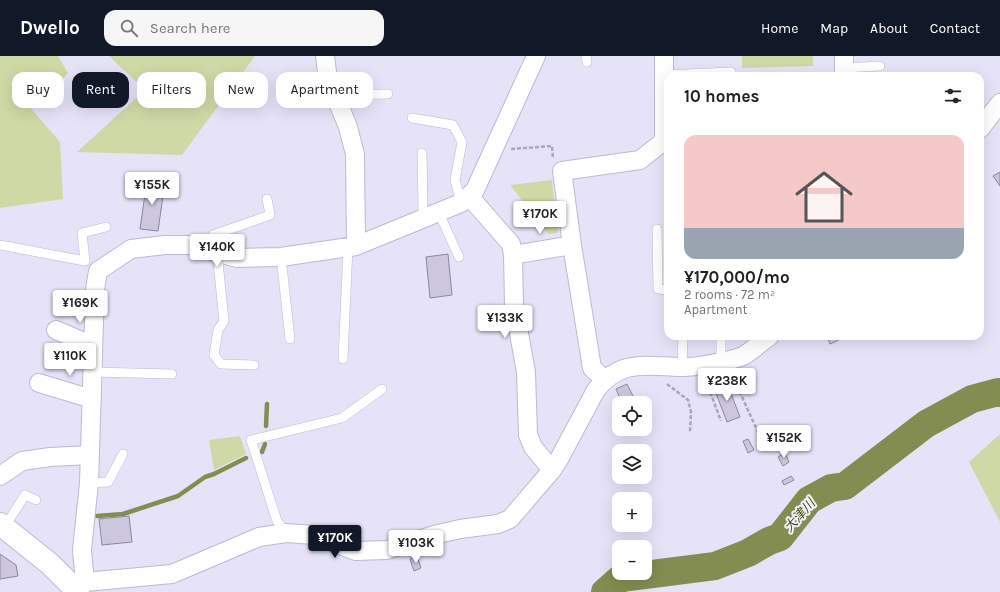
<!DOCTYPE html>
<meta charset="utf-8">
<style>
:root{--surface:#fff;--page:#f6f6f6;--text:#202124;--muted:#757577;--accent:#111827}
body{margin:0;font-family:Karla,"Noto Sans JP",sans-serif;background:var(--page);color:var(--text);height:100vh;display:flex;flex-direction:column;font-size:15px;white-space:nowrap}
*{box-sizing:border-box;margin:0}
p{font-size:13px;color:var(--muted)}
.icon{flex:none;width:22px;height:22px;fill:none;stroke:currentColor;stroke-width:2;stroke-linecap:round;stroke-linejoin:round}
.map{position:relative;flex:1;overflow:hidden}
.details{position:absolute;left:664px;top:16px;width:320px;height:268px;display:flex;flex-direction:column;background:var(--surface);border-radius:12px;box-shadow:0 4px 16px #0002}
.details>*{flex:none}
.top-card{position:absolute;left:12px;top:16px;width:380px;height:36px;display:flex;gap:8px}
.buttons{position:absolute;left:612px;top:340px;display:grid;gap:8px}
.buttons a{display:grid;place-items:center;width:40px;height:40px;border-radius:8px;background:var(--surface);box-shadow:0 4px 16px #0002;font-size:20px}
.price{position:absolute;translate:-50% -34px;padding:0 9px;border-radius:4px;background:#fff;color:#222;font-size:13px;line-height:26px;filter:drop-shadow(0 1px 2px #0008)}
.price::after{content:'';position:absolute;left:50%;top:24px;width:12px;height:9px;margin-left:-6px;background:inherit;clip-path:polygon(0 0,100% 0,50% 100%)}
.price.current{background:var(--accent);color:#fff}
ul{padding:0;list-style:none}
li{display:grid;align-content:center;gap:8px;height:212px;padding:0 20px}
li span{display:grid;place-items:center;height:124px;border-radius:12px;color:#555}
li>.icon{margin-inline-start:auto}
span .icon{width:72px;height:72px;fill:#fffc;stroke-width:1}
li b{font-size:17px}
h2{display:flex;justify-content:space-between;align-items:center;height:48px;padding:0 20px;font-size:17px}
.tag{padding:0 14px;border-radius:12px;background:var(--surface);box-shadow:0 4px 16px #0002;font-size:14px;line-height:36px}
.tag.current{background:var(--accent);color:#fff}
header{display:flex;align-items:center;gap:24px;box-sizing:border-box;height:56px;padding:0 20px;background:var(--accent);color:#fff}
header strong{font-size:19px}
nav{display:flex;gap:22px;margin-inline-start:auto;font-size:14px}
.search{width:280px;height:36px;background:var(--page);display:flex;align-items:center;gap:10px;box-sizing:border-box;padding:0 14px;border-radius:12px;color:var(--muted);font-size:15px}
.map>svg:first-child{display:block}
.green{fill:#cfd9a6}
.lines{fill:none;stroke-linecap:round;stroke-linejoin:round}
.stream{stroke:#838d51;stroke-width:4.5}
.river{stroke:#838d51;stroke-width:28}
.building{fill:#ccc7dd;stroke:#8c879b}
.service-casing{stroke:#bdb9ce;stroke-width:10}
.minor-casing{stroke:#bdb9ce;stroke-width:20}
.tertiary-casing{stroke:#bdb9ce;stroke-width:24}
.path{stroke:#aaa7b9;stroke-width:2.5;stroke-dasharray:4 2;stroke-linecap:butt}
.service{stroke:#fff;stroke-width:9}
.minor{stroke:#fff;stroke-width:18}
.tertiary{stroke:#fff;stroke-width:22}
.labels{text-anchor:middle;stroke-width:4;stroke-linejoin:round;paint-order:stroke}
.water-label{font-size:13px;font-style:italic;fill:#475004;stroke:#f3f0fe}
</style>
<header>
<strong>Dwello</strong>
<div class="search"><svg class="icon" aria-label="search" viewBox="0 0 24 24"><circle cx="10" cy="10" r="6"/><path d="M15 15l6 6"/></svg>Search here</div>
<nav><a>Home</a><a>Map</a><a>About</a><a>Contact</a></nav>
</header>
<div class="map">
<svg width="1000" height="536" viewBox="0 0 1000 536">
<rect width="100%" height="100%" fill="#e6e2f8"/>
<!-- green -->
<path class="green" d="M0,0H58L68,17L52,34L22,42L60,86L63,143L0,152Z
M109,0H255L182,99L77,96L145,34Z
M742,0H813V10L742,12Z
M552,124L558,177L548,178L510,129Z
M1000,378V466L969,406Z
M240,380L246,398L214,414L209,384Z"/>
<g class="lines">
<!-- stream -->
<path class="stream" d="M266,370L267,348
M262,396L265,388
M97,460L123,458L178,440L205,421L214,418L246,402"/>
<!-- river -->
<path class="river" d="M605,536L621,522L715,510L748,497L769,485L780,481L809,444L831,432L845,430L926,368L972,343L998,336L1000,337"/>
</g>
<!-- building -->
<path class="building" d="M1000,116V130L993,120Z
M147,124L165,126L158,175L140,173Z
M448,198L452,239L430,242L426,201Z
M827,280H839H838L839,284L830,288Z
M727,327L740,361L727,366L714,332Z
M627,328L635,344L629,347H622L616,333Z
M748,383L754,394L748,397L743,385Z
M785,397L789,406L783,410L778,401Z
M791,420L794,424L784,429L782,425Z
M129,460L132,486L102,489L99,463Z
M0,498L16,509L18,520L0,523Z
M417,500L421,512L414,515L410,503Z"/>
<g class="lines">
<!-- service casing -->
<g class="service-casing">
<path id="service" d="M586,0L587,6
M844,12L880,10
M664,19L731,16
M301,35L329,32
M335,39L388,38
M412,62L453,69L462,86L455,124L461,147
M422,97L423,154L427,162
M439,157L459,201
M657,173L658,233L668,234
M0,189L85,205L82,177L106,171
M208,193L213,179L270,159L267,143
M217,196L224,265L218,274L214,299L221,308L254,309
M281,201L290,283
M343,303L348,192
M721,305V280
M682,311L683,280
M93,316L172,318
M89,427L108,426L123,398
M4,472L25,439L36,444
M286,477L277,465L251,384L342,362L382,333"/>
</g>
<!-- minor casing -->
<g class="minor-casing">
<path id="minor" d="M325,0L329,32L335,39L348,71L355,98L356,190
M844,0V20
M980,73L1000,47
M469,140L511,188L513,199L514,250L526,316L528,379L533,391L552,414
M513,199L572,189
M56,274L93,290
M604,323L592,312L572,189L562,115L640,104L664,85V0
M39,327L92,343
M0,420L22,405L50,401L90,399
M85,526L172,518L259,481L286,477L314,479L356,495L387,494L434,479L460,473L498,468L510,463L552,414L558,405L596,334C620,303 645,310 680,311C693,312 731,305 743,300C752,295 761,286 770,280
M77,535L85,526L82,494L89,427L95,234L98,215L131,193L165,189H191L237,202L281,201L356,190L461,147L475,134L536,0"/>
</g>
<!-- tertiary casing -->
<g class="tertiary-casing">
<path id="tertiary" d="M0,468L50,508L78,536"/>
</g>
<!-- path -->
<path class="path" d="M511,93L552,90L553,103
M732,319L762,385
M706,325L721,365
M667,328L688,344L691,356L690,376"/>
<!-- service -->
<use href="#service" class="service"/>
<!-- minor -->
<use href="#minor" class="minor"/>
<!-- tertiary -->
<use href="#tertiary" class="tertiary"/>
</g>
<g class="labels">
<!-- water labels -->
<g class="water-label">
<text transform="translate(799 459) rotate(-48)" y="5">大津川</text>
</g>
</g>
</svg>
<div class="buttons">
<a><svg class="icon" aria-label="locate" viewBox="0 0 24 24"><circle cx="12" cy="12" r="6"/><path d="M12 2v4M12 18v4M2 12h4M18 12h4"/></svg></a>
<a><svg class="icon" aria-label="layers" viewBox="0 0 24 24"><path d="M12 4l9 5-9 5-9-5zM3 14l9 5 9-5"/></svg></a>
<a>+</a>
<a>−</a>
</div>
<b class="price" style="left:152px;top:150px">¥155K</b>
<b class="price" style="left:540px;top:179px">¥170K</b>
<b class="price" style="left:217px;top:212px">¥140K</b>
<b class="price" style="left:80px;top:268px">¥169K</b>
<b class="price" style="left:505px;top:283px">¥133K</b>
<b class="price" style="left:70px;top:321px">¥110K</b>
<b class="price" style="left:727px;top:346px">¥238K</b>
<b class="price" style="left:784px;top:403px">¥152K</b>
<b class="price current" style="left:335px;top:503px">¥170K</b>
<b class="price" style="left:416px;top:508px">¥103K</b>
<div class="top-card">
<a class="tag">Buy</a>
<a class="tag current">Rent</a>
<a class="tag">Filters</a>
<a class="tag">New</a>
<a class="tag">Apartment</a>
</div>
<section class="details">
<h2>10 homes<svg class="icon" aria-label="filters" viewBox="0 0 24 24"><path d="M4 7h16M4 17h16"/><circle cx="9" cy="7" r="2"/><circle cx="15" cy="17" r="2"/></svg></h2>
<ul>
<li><span style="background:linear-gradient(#f6c9c9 75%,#9aa5b1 0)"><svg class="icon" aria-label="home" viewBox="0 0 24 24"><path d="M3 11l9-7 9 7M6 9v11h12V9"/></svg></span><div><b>¥170,000/mo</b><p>2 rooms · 72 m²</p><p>Apartment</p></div></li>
</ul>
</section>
</div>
